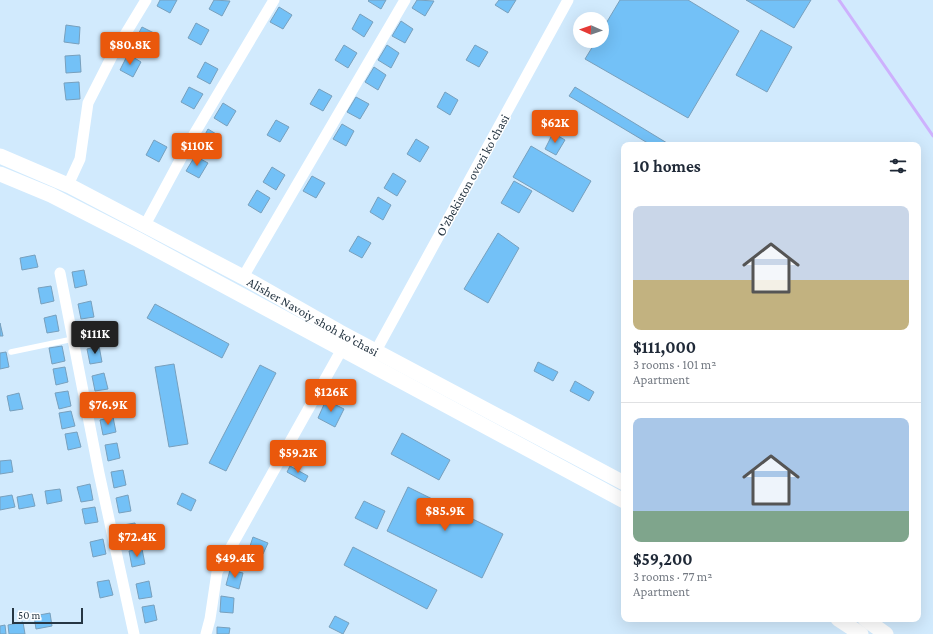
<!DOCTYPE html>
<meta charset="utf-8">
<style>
:root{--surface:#fff;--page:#f6f6f7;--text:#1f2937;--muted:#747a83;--line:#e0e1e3;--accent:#ea580c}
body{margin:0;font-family:"Crimson Pro",serif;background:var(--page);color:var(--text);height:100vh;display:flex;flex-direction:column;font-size:15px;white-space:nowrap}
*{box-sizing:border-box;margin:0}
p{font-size:13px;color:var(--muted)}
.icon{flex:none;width:22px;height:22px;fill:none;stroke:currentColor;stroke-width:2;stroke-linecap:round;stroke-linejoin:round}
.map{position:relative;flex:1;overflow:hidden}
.side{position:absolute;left:621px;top:142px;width:300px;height:480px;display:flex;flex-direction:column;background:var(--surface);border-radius:8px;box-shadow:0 4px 16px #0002}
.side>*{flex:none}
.needle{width:26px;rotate:272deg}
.tools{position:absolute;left:573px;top:12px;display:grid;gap:8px}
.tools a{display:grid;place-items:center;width:36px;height:36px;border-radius:50%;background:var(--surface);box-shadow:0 4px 16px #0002;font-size:20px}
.scale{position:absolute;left:12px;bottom:10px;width:71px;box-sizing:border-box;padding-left:4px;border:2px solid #263643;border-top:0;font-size:11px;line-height:14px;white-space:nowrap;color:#263643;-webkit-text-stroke:3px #fff;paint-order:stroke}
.price{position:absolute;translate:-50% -34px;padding:0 9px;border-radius:4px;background:var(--accent);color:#fff;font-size:13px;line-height:26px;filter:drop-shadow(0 1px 2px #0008)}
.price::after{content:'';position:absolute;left:50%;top:24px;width:12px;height:9px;margin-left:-6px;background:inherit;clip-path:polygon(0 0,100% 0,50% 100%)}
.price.current{background:#222;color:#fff}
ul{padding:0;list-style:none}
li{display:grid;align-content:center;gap:8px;height:212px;padding:0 12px}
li+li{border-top:1px solid var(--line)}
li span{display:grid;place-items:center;height:124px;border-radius:8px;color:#555}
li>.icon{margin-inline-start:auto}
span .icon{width:72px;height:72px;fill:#fffc;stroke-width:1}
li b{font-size:17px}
h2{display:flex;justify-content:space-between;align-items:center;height:48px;padding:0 12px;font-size:17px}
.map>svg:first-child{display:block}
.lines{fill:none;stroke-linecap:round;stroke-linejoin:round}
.stream{stroke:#cdb1fd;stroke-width:3}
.building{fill:#73c1f7;stroke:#78a0bd}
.lane{stroke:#fff;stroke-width:5.5}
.street{stroke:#fff;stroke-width:11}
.secondary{stroke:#fff;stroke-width:15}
.labels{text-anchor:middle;stroke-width:3;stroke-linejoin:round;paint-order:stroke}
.street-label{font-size:13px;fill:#263643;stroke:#fff}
</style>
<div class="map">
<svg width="933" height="634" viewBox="0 0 933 634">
<rect width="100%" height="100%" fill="#d1eafd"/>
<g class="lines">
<!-- stream -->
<path class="stream" d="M839,0L933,136"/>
</g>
<!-- building -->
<path class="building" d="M160,0H177L170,13L157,6Z
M214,0L230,1L222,16L209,9Z
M369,0H386L381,9L368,1Z
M417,0L434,1L425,16L412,8Z
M499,0H516L508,13L495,5Z
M620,0H688L739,31L688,118L585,59L596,41H602V30Z
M746,0H811L794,28Z
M279,7L292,15L283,29L270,22Z
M360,14L373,22L364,37L352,29Z
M401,21L413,29L405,43L392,36Z
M196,23L209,30L201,45L188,38Z
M66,25L80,27L79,44L64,42Z
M142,27L156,34L147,50L134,42Z
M761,30L792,47L767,92L736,75Z
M344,45L357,53L348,68L335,60Z
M387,45L399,53L391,68L378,60Z
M475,45L488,52L479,67L466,60Z
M128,54L141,62L133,77L120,70Z
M80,55L81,72L66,73L65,56Z
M205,62L218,69L210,84L197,77Z
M374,67L386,75L378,90L365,82Z
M79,82L80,99L66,100L64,83Z
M189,87L203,94L194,109L181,102Z
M575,87L667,143L666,145H651L569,96Z
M319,89L332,96L323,111L310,104Z
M445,92L458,100L450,115L437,107Z
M356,97L369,104L360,119L347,112Z
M223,103L236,111L227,126L214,118Z
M276,120L289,127L280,142L267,135Z
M342,124L354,131L346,146L333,139Z
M208,129L221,137L213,152L200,144Z
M553,133L565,140L556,155L545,149Z
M416,139L429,147L420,162L407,154Z
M154,140L167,147L159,162L146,155Z
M531,146L591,181L573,212L513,177Z
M195,156L208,163L199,178L186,171Z
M272,167L285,175L276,190L263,182Z
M393,173L406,181L397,196L384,188Z
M312,176L325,183L316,198L303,191Z
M514,181L532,191L519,213L501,203Z
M257,190L270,198L261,213L248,205Z
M378,197L391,205L383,220L370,212Z
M498,233L519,248L488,303L464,289Z
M358,236L371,243L362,258L349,251Z
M35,255L38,267L22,270L20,258Z
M84,270L87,285L75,288L72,272Z
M51,286L54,301L41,304L38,288Z
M91,301L94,317L81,319L78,304Z
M155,304L229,344L222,358L147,318Z
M56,315L59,331L47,333L44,318Z
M0,323L3,336H0Z
M94,327L97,342L85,345L82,329Z
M62,346L65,361L52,364L49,348Z
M99,346L102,362L90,364L87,349Z
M6,352L9,367L0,369V353Z
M538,362L558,372L553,381L534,371Z
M174,364L188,444L169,447L155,367Z
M260,365L276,373L226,471L209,463Z
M65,367L68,382L56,385L53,369Z
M104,373L108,389L95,391L92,376Z
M575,381L594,392L589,401L570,391Z
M336,385L354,395L350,403L332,394Z
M68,391L71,406L59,409L55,393Z
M19,393L23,409L10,411L7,396Z
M109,396L112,411L99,414L96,398Z
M326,400L344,409L335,427L318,418Z
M71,411L75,426L62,429L59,413Z
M113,417L116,432L103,435L100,420Z
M77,432L81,447L68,450L65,434Z
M402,433L450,460L439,480L391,454Z
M117,443L120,458L108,461L105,445Z
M11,460L13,472L0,474V461Z
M290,466L308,476L305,482L287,472Z
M123,470L126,485L114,488L111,472Z
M90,484L93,500L81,502L77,487Z
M408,487L503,534L482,578L387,531Z
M60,489L62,501L47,504L45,491Z
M182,493L196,500L191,511L177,504Z
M32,494L35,506L19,509L17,497Z
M12,495L15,507L0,510V497Z
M128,495L131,511L119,513L116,498Z
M364,501L385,511L377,529L355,518Z
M95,507L98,522L85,524L82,509Z
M135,523L139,538L126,541L123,525Z
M253,537L268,543L263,554L249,549Z
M103,539L106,554L93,557L90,542Z
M353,547L437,590L427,609L344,565Z
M142,549L145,564L132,567L129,551Z
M230,570L243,573L239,589L226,585Z
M109,580L113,595L100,598L97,582Z
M149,581L152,597L139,599L136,584Z
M221,596L234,598L233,613L220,612Z
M154,605L157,620L145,623L142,607Z
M50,613L52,626L36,629L34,616Z
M335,616L349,623L343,634L329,627Z
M23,622L25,634H9L8,625Z
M5,625L6,634H0V626Z
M217,627L230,628L229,634H217Z"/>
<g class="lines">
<!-- lane -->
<path class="lane" d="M11,352L73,339"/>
<!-- street -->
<path class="street" d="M68,185L80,159L88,103L112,56L146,0
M145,225L193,136L274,0
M60,273L99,473L134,634
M243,277L405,0
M372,358L568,0
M206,634L210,619L217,572L342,349"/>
<!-- secondary -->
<g class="secondary">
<path id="s1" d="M0,156L70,186L243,277L340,332L624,483"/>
<path d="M0,174L51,195L137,239L624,501"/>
<path d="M838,619L861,634"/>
<path d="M865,619L886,634"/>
</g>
</g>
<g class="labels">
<!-- street labels -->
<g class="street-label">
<text transform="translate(472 175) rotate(-61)" y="5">O'zbekiston ovozi ko'chasi</text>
<text dy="5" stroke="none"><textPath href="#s1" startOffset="352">Alisher Navoiy shoh ko'chasi</textPath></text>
</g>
</g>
</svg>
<div class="tools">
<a><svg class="needle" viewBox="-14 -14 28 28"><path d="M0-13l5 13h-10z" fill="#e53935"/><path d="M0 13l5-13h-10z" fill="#747a83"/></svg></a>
</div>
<div class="scale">50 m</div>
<b class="price" style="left:130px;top:66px">$80.8K</b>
<b class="price" style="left:555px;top:144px">$62K</b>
<b class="price" style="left:197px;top:167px">$110K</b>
<b class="price current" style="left:95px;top:355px">$111K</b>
<b class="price" style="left:331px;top:413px">$126K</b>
<b class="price" style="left:108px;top:426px">$76.9K</b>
<b class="price" style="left:298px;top:474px">$59.2K</b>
<b class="price" style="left:445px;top:532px">$85.9K</b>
<b class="price" style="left:137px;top:558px">$72.4K</b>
<b class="price" style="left:235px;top:579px">$49.4K</b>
<section class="side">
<h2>10 homes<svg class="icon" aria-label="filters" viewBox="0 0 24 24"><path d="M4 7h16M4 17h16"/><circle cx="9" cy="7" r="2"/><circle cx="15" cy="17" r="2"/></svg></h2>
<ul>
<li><span style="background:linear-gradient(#c9d6e8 60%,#c2b280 0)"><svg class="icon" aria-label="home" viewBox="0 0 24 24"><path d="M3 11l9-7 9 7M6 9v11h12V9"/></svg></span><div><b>$111,000</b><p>3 rooms · 101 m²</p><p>Apartment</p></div></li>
<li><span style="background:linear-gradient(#a9c7e8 75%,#7fa58c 0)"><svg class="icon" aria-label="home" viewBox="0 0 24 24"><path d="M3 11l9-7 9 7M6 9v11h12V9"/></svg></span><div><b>$59,200</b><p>3 rooms · 77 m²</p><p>Apartment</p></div></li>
</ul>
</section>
</div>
